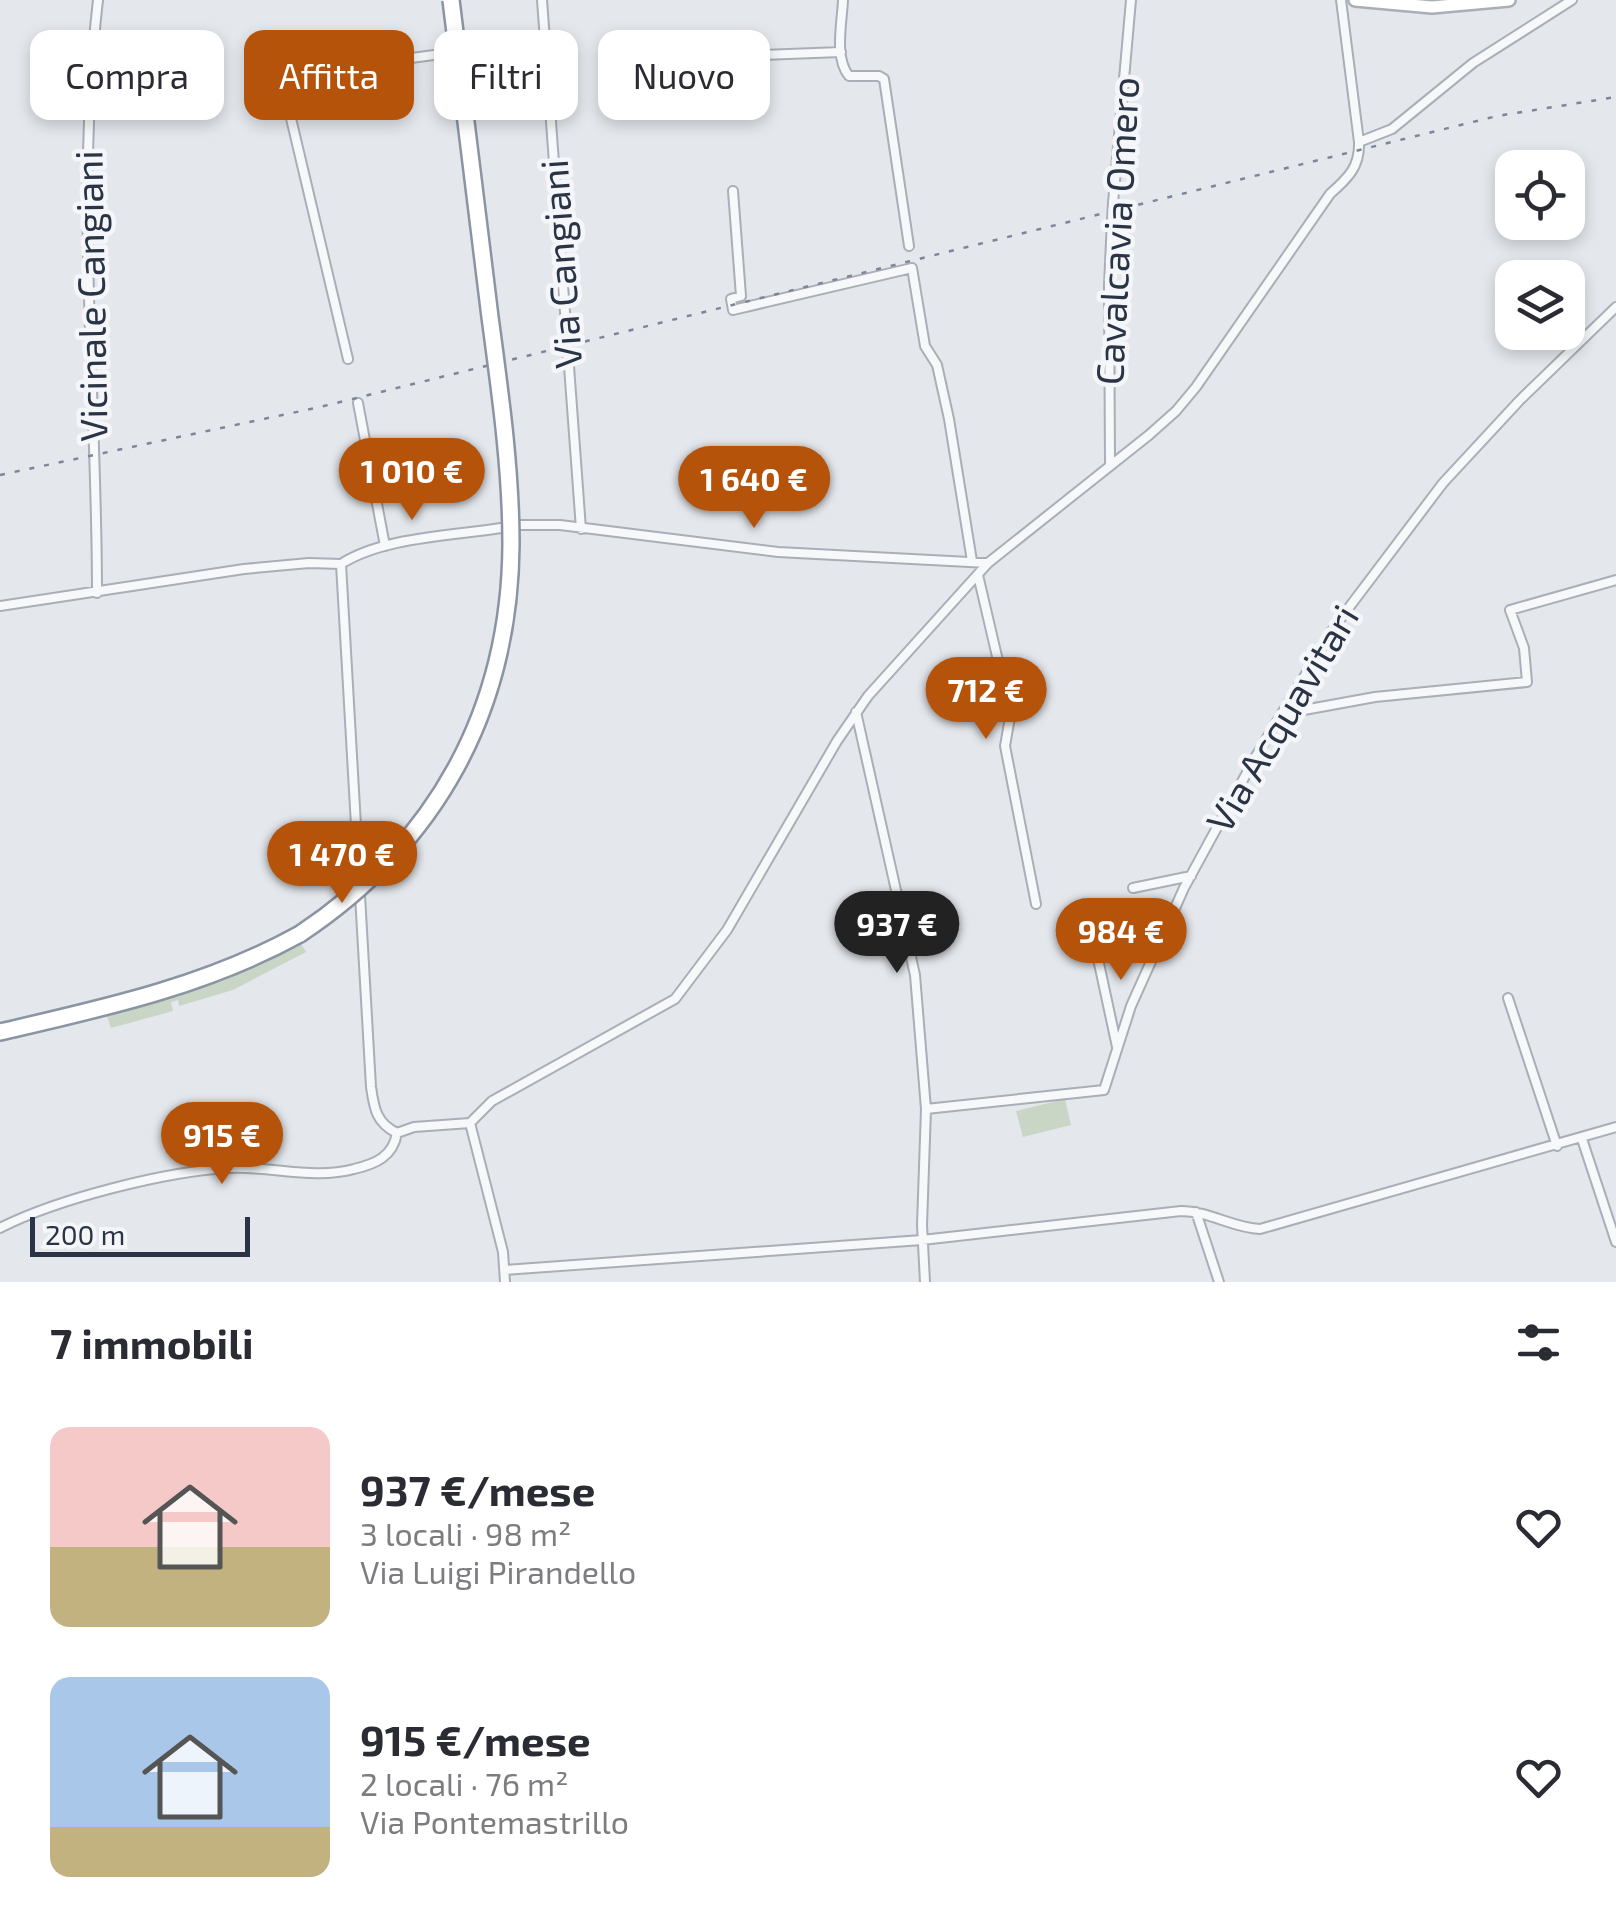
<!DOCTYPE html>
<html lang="it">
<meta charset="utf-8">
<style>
:root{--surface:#fff;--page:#f7f7f7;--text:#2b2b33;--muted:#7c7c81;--accent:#b45309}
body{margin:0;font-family:"Exo 2",sans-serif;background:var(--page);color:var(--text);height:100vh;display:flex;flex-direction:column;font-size:38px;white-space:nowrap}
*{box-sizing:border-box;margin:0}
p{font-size:32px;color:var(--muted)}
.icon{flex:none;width:55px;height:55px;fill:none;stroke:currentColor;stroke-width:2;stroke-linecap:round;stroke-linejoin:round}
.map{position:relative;height:1282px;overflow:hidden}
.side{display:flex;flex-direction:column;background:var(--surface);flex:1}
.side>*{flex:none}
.hud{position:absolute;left:30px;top:30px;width:1000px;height:90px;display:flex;gap:20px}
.tools{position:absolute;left:1495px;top:150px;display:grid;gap:20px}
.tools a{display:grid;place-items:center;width:90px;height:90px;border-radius:20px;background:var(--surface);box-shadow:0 5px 15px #0003;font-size:50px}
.scale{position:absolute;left:30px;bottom:25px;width:220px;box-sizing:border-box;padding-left:10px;border:5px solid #2b3445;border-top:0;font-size:28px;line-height:35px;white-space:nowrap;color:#2b3445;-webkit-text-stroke:8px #f4f6f9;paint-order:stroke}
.price{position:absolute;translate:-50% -85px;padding:0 22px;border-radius:35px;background:var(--accent);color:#fff;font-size:32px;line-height:65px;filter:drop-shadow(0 2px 5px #0008)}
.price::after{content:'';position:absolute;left:50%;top:60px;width:30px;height:22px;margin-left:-15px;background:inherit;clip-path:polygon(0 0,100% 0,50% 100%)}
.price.on{background:#222;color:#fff}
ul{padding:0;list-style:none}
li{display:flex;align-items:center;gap:30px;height:250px;padding:0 50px}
li span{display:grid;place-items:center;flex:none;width:280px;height:200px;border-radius:20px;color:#555}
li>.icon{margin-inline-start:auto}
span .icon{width:120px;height:120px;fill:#fffc;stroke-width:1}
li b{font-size:42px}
h2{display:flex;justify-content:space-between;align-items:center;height:120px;padding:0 50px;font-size:42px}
.chip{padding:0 35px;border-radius:20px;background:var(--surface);box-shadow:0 5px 15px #0003;font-size:35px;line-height:90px}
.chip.on{background:var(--accent);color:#fff}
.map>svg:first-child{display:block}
.green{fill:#c9d6c5}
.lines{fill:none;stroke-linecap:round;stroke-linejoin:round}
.street-casing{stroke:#a9aeb7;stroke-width:12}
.secondary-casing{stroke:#a9aeb7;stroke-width:16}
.highway-casing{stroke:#8b94a3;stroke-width:20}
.street{stroke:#f7f8fa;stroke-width:8}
.secondary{stroke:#fff;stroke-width:11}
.highway{stroke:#fff;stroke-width:15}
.rail{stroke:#7d8696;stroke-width:2.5;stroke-dasharray:5 10;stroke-linecap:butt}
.street-bridge-casing{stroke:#a9aeb7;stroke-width:12;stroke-linecap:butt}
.highway-bridge-casing{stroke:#8b94a3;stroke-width:20;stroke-linecap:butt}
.street-bridge{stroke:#f7f8fa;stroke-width:8}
.highway-bridge{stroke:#fff;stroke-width:15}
.labels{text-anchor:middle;stroke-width:9;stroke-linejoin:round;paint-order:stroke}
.street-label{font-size:38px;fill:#2b3445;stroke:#f4f6f9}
</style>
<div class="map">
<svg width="1616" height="1282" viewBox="0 0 1616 1282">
<rect width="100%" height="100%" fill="#e4e7ec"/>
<!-- green -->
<path class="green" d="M301,944L306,952L233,990L179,1006L178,1000L171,1002L173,1011L111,1028L107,1016L225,980Z
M1065,1099L1071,1125L1023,1137L1016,1111Z"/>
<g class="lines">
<!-- street casing -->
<g class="street-casing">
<path id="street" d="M542,0L581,529
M843,0C842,23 834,58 849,76H879L884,79L909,246
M761,55L841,52
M1359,142L1392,129L1473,63L1572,0
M733,191L741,296L731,299L733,310L912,268L925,346L937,365L949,419L972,561
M1113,203L1131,0
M348,359L289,110L285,75L545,40
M358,403L385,546
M1110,463L1109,286L1112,220
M519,525H560L778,552L988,563
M341,564L371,1087C374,1108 376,1123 397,1133L414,1127L470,1123
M341,564C383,537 452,536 501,528
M978,575L999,665L1013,700L1005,746L1036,904
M97,593C97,395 75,197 98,0
M0,606L244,569L309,563L341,564
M856,712L915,975L926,1109L922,1225L925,1282
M1282,714L1375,697L1527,682L1524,648L1510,610L1616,580
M1133,888L1191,876
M1092,931L1117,1047
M1508,998L1557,1146
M926,1109L1104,1090L1131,1006L1184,888L1256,756L1335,626L1443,483L1520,400L1616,307
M470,1123L492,1101L675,999L727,930L837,741L868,696L988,563L1149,435L1176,411L1196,387L1330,194C1348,178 1360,167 1359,142L1341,0
M470,1123L503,1252L505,1282
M1582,1139L1616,1242
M1196,1212L1219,1282
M0,1228C57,1199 166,1171 230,1168C271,1166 314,1180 354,1169C375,1164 393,1157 397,1133
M505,1270L922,1240L1181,1211C1209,1211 1233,1228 1260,1229L1616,1127"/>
</g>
<!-- secondary casing -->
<g class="secondary-casing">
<path id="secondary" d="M1355,0L1432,7L1509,0"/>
</g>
<!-- highway casing -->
<g class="highway-casing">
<path id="highway" d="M0,1032C104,1008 206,986 300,934"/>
</g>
<!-- street -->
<use href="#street" class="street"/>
<!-- secondary -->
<use href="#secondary" class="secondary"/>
<!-- highway -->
<use href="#highway" class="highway"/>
<!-- rail -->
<path class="rail" d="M0,475L320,407L1497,116L1616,97"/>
<!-- street-bridge casing -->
<g class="street-bridge-casing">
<path id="street-bridge" d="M1112,220L1113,203"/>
</g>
<!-- highway-bridge casing -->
<g class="highway-bridge-casing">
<path id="highway-bridge" d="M300,934C437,843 510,709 511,544C511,468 500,392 490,317C477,211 464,106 451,0"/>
</g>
<!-- street-bridge -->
<use href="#street-bridge" class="street-bridge"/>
<!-- highway-bridge -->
<use href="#highway-bridge" class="highway-bridge"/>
</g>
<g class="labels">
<!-- street labels -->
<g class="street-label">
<text transform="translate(1118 231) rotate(-87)" y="13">Cavalcavia Omero</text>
<text transform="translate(562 264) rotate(-94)" y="13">Via Cangiani</text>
<text transform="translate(92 296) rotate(-91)" y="13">Vicinale Cangiani</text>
<text transform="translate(1283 719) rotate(-59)" y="13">Via Acquavitari</text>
</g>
</g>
</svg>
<div class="tools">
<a><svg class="icon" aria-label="locate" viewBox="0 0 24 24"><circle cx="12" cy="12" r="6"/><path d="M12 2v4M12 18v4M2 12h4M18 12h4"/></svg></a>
<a><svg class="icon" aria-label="layers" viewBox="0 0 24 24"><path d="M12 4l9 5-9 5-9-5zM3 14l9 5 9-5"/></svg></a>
</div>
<div class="scale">200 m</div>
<b class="price" style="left:412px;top:523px">1 010 €</b>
<b class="price" style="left:754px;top:531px">1 640 €</b>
<b class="price" style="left:986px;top:742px">712 €</b>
<b class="price" style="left:342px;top:906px">1 470 €</b>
<b class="price on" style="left:897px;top:976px">937 €</b>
<b class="price" style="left:1121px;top:983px">984 €</b>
<b class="price" style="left:222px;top:1187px">915 €</b>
<div class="hud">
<a class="chip">Compra</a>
<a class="chip on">Affitta</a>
<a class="chip">Filtri</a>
<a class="chip">Nuovo</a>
</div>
</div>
<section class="side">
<h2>7 immobili<svg class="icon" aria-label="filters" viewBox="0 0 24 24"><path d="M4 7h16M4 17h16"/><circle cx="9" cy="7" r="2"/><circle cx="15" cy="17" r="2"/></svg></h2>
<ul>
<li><span style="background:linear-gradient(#f6c9c9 60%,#c2b280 0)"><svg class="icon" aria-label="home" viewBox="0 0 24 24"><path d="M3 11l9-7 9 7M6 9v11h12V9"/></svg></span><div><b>937 €/mese</b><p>3 locali · 98 m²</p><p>Via Luigi Pirandello</p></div><svg class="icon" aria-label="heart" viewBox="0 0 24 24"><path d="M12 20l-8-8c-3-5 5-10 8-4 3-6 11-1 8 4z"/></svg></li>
<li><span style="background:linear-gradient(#a9c7e8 75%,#c2b280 0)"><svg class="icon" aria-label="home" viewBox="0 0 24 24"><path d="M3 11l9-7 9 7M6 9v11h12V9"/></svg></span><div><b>915 €/mese</b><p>2 locali · 76 m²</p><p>Via Pontemastrillo</p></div><svg class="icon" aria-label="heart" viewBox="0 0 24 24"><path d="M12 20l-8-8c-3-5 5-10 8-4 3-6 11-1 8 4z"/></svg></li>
</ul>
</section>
